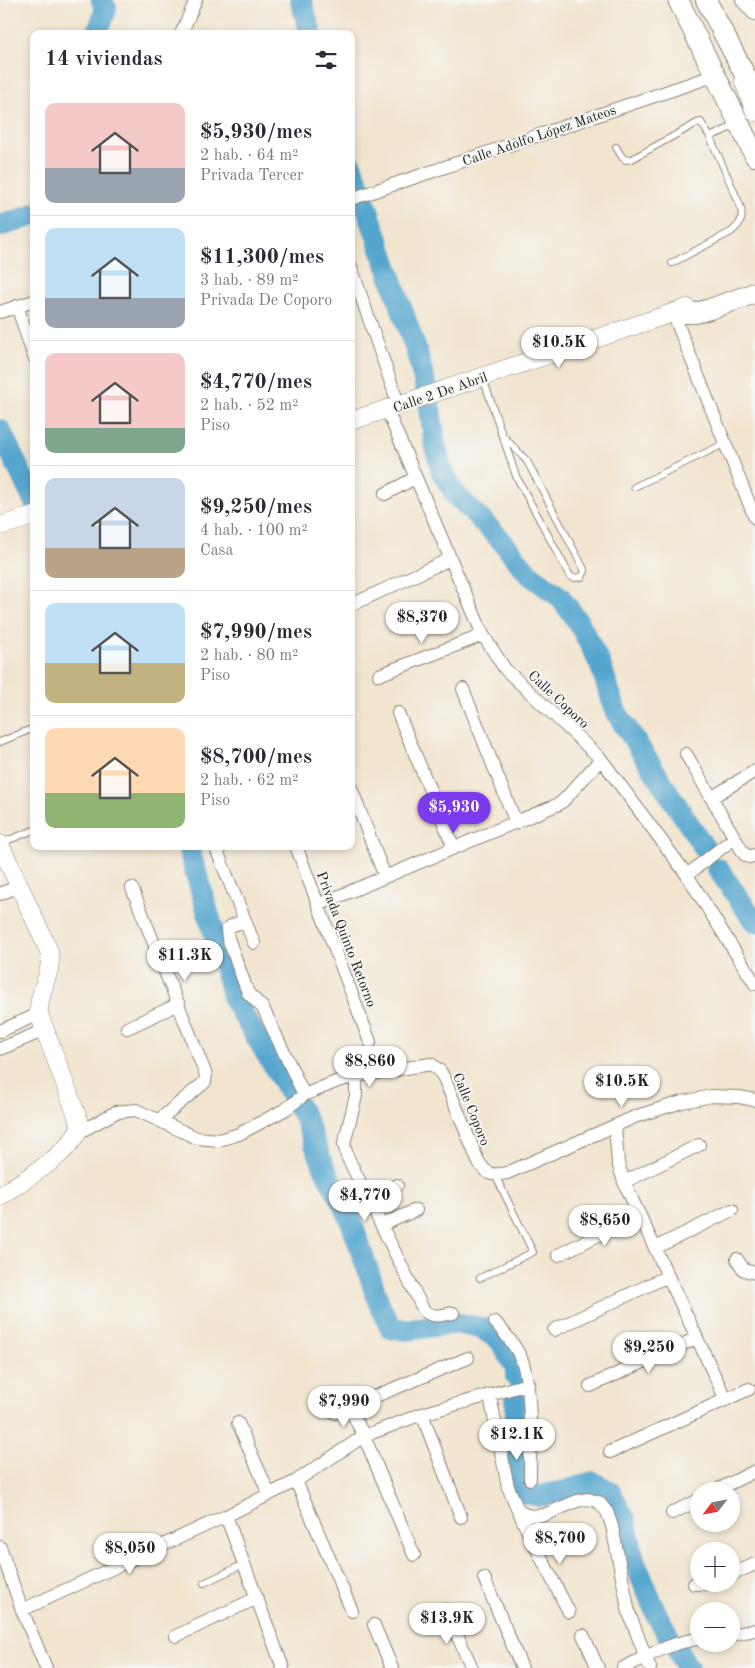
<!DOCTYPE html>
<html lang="es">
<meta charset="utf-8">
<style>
:root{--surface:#fff;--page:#f7f7f7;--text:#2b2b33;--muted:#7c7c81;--line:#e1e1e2;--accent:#7c3aed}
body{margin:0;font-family:"Old Standard TT",serif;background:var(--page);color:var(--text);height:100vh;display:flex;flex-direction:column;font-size:19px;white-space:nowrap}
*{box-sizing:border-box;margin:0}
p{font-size:16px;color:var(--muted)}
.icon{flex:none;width:28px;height:28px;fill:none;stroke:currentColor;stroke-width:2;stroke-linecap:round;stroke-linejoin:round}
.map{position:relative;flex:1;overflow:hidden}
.drawer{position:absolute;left:30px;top:30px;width:325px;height:820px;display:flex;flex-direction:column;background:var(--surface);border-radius:10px;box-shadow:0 2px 8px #0003}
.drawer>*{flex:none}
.needle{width:32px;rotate:238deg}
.fabs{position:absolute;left:690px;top:1482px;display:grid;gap:10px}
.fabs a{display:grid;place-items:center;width:50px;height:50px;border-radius:50%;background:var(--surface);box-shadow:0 2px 8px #0003;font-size:25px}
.price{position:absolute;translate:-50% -42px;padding:0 11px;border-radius:18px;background:#fff;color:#222;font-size:16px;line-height:32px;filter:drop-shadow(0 1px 2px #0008)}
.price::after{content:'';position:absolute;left:50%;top:30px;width:15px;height:11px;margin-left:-8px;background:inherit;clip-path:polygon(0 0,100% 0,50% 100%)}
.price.on{background:var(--accent);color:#fff}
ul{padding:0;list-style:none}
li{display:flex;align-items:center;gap:15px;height:125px;padding:0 15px}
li+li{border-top:1px solid var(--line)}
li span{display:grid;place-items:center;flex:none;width:140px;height:100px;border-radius:10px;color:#555}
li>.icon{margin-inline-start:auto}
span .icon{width:60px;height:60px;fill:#fffc;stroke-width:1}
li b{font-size:21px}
h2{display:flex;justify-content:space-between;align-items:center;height:60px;padding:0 15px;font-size:21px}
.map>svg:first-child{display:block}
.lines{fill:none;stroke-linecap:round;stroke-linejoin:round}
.river{stroke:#54a6cf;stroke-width:22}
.service-casing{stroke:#878076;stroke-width:8}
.minor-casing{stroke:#878076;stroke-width:14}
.tertiary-casing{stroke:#878076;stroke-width:18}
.secondary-casing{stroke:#878076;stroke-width:19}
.primary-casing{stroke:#878076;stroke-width:22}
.service{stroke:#fff;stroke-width:6}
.minor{stroke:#fff;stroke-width:12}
.tertiary{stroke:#fff;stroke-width:16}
.secondary{stroke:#fff;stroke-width:18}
.primary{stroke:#fff;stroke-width:20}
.labels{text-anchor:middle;stroke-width:4;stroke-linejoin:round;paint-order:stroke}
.street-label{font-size:14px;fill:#1c1c1c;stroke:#f6f6f2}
</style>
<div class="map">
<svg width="755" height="1668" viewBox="0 0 755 1668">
<rect width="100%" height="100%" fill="#f6f6f2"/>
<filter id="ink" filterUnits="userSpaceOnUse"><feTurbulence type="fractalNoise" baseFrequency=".02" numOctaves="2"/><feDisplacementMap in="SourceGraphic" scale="10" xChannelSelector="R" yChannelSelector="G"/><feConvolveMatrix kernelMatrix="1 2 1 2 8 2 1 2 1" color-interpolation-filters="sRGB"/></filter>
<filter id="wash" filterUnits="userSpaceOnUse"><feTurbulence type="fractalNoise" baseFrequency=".0096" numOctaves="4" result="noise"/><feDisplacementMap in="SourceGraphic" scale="20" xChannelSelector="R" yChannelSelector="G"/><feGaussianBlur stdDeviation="1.12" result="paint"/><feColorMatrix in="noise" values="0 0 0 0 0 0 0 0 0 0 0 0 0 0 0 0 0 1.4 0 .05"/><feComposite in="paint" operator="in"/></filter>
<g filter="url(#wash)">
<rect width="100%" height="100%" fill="#f2e5cf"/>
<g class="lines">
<!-- river -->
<path class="river" d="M301,0L311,34
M97,34L106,9L102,0
M351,165L359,185
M366,205L418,356L426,388
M0,226L31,216L34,214
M429,403L435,444L442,472L456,495L501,540L529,574L560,597L579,623L600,664L616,712L707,852
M0,430L34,501
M188,846L234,1000L304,1116L324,1167L350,1218L380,1306L391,1328L406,1330L455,1323L481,1328L500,1340L516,1368V1377
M718,869L755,922
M516,1398L515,1459L523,1492L539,1496L569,1490L593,1482L610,1492L625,1520L634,1560L657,1615L668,1635
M679,1653L688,1668"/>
</g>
</g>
<g filter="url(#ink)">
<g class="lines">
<!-- service casing -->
<g class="service-casing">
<path id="service" d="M616,147L622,157L626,160L632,159L697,123L701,122L710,137L736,125
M672,263L731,232C741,224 744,218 740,205L710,137
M483,378L516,476L570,576L574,578L582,577L585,571L527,461L501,434
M634,487L724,444
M0,742L34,728
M1,843L34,830
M480,1278L533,1252L495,1175
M204,1583L244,1564"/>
</g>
<!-- minor casing -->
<g class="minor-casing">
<path id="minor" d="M181,34L196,0
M351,199L716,75
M351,267L399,406
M17,306L34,357
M0,312L34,301
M673,313L755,518
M387,410L483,635L505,669L601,759L687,875L755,984
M385,494L415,478
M351,605L450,559
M379,675L483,635
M463,689L516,823
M398,713L454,848
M686,754L744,854L749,857L755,855
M351,788L385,877
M711,798L755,771
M215,846L254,943
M296,846L370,1042
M687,875L734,838
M132,888L206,1075L205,1082L159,1120
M0,894L19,886
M318,905L559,804L564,800L601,759
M245,920L231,926L227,930L228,938L248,993L263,1008L304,1095
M127,1028L179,1004
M0,1031L39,1014
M0,1049L45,1030
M356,1076V1096L344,1144L347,1156L423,1309C431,1319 442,1315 453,1313
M615,1127L618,1163L624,1182L726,1400
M78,1133L116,1112L136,1110L197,1138L219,1140L239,1134L286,1109L304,1095L338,1081L356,1076L431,1064L440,1071L445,1080L478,1161C487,1175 491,1176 507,1173L637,1116L682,1102L712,1096L739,1097L755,1100
M624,1182L699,1145
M369,1200L397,1185
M382,1225L416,1210
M655,1248L732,1210
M558,1255L639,1215
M737,1259L744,1270L755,1273
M495,1322C504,1333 514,1343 520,1356C533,1383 530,1447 530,1479
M554,1330L668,1276
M590,1386L697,1338
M490,1396L508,1487L527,1530L569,1612
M349,1407L364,1436L414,1555
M335,1413L468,1358
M422,1414L461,1517
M238,1423L269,1494
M610,1452L749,1389
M296,1481L352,1611
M715,1491L755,1471
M520,1512L530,1516L544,1515L577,1501L588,1499L599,1502L607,1512L612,1526L629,1613L650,1668
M672,1513L699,1500
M226,1516L283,1668
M0,1547L22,1610L46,1668
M731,1575L755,1564
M484,1578L522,1668
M694,1584H709
M22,1610L226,1516L296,1481L364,1436L422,1414L528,1384
M446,1610L472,1668
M374,1625L392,1668
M583,1635L598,1668
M731,1635L755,1630
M176,1636L257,1598
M623,1668C648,1656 671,1642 699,1639"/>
</g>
<!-- tertiary casing -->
<g class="tertiary-casing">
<path id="tertiary" d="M744,0L755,12"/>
</g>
<!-- secondary casing -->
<g class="secondary-casing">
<path id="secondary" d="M744,82L755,112
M351,421L687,308
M0,526L34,516
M0,844L49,951C54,973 37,992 39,1014L80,1124C75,1152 23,1180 0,1196"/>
</g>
<!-- primary casing -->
<g class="primary-casing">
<path id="primary" d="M678,0L755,156
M706,0L755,94
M675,313H696L710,309L755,293"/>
</g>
<!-- service -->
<use href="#service" class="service"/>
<!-- minor -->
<use href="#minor" class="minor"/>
<!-- tertiary -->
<use href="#tertiary" class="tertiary"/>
<!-- secondary -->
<use href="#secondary" class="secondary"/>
<!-- primary -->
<use href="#primary" class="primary"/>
</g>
</g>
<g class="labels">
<!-- street labels -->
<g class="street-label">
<text transform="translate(539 135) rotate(-19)" y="5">Calle Adolfo López Mateos</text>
<text transform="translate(440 392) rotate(-19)" y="5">Calle 2 De Abril</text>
<text transform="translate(559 699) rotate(43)" y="5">Calle Coporo</text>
<text transform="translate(347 939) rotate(69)" y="5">Privada Quinto Retorno</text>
<text transform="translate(472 1109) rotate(68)" y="5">Calle Coporo</text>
</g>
</g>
</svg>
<div class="fabs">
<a><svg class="needle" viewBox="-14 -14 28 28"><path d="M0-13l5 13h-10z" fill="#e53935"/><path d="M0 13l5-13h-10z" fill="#7c7c81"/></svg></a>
<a>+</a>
<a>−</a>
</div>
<b class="price" style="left:559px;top:369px">$10.5K</b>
<b class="price" style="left:422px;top:644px">$8,370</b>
<b class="price on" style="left:454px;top:834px">$5,930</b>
<b class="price" style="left:185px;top:982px">$11.3K</b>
<b class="price" style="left:370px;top:1088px">$8,860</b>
<b class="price" style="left:622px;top:1108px">$10.5K</b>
<b class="price" style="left:365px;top:1222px">$4,770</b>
<b class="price" style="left:605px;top:1247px">$8,650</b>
<b class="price" style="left:649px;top:1374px">$9,250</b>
<b class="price" style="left:344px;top:1428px">$7,990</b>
<b class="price" style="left:517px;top:1461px">$12.1K</b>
<b class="price" style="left:560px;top:1565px">$8,700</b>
<b class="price" style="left:130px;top:1575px">$8,050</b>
<b class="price" style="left:447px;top:1645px">$13.9K</b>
<section class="drawer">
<h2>14 viviendas<svg class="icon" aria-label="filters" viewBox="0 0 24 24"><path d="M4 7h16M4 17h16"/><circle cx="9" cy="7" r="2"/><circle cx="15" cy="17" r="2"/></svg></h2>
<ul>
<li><span style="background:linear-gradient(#f6c9c9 65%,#9aa5b1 0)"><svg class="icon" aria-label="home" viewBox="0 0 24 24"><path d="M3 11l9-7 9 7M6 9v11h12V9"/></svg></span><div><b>$5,930/mes</b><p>2 hab. · 64 m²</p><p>Privada Tercer</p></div></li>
<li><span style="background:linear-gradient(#bfe0f5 70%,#9aa5b1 0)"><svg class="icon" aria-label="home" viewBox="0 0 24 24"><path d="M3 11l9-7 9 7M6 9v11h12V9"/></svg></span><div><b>$11,300/mes</b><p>3 hab. · 89 m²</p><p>Privada De Coporo</p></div></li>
<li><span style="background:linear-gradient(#f6c9c9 75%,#7fa58c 0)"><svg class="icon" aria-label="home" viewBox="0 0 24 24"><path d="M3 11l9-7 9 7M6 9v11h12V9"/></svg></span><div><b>$4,770/mes</b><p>2 hab. · 52 m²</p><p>Piso</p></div></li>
<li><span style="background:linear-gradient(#c9d6e8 70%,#b9a48a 0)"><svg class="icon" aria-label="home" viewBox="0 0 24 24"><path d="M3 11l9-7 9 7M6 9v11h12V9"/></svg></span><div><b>$9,250/mes</b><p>4 hab. · 100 m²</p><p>Casa</p></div></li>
<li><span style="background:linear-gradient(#bfe0f5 60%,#c2b280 0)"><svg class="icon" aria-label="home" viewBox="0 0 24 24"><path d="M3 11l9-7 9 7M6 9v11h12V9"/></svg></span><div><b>$7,990/mes</b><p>2 hab. · 80 m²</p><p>Piso</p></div></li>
<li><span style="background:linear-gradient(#ffd9b3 65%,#8fb573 0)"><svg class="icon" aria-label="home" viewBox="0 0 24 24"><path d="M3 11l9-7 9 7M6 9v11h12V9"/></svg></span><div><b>$8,700/mes</b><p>2 hab. · 62 m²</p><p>Piso</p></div></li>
</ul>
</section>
</div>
